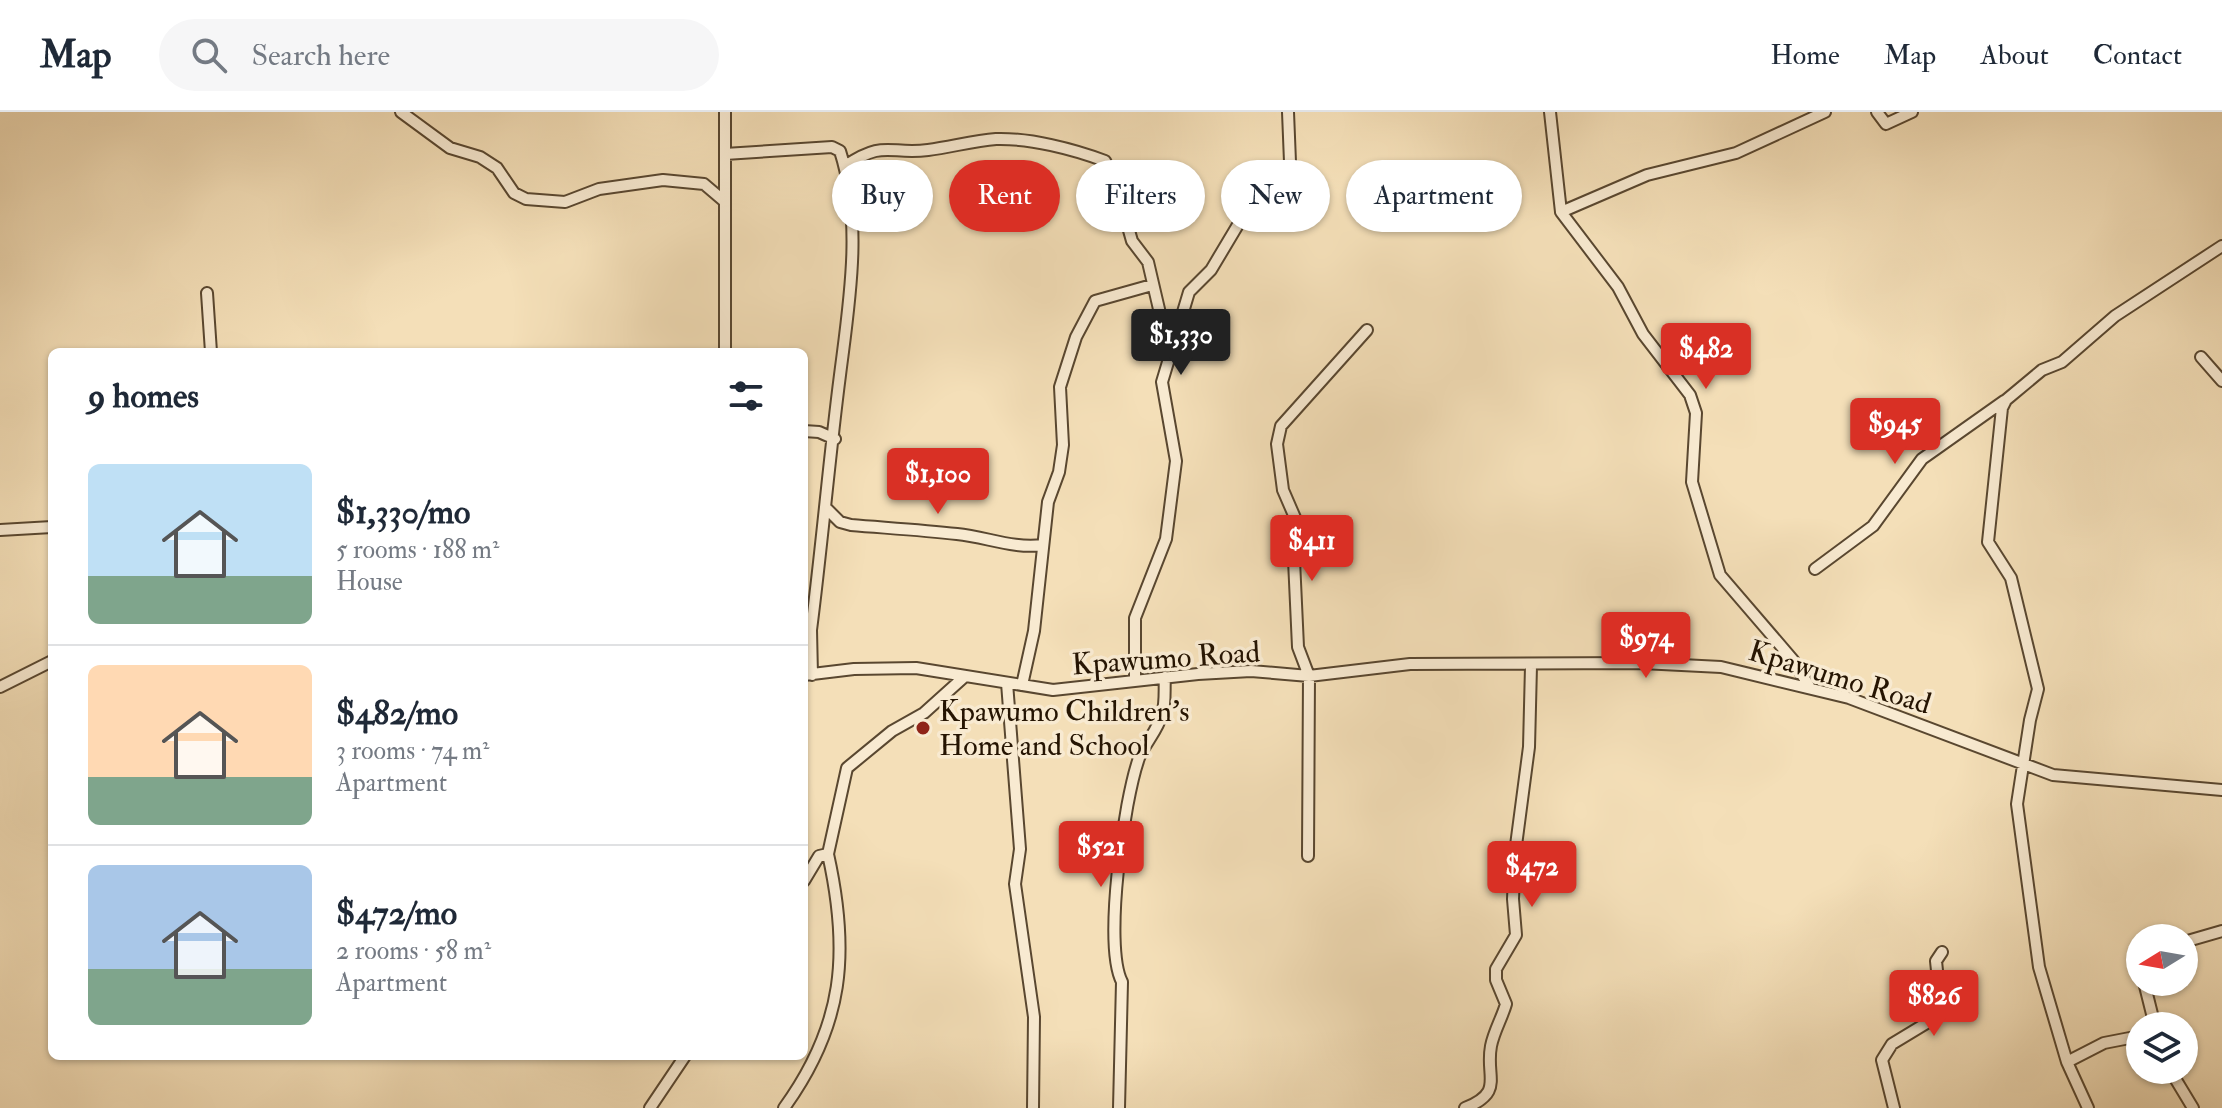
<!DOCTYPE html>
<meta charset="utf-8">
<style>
:root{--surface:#fff;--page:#f6f6f7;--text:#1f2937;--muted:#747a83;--line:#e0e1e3;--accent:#d93025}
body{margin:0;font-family:"IM FELL Double Pica",serif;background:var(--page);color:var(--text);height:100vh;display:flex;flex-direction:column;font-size:30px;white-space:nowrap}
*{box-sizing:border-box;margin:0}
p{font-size:26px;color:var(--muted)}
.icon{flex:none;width:44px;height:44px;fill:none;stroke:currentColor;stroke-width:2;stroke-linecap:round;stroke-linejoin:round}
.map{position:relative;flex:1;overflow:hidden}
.drawer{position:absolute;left:48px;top:236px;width:760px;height:712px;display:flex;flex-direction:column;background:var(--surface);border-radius:12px;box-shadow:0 2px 6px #0004}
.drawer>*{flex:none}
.top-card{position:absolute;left:832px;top:48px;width:760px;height:72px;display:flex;gap:16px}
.needle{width:52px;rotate:259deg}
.fabs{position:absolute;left:2126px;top:812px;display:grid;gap:16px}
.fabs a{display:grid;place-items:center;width:72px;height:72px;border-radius:50%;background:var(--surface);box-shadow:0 2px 6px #0004;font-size:40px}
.price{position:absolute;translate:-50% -68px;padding:0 18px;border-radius:8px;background:var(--accent);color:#fff;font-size:26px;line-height:52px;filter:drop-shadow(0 2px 4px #0008)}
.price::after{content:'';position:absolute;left:50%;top:48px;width:24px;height:18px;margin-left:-12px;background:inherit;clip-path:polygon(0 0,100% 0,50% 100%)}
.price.active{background:#222;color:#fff}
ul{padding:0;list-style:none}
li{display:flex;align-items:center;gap:24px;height:200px;padding:0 40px}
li+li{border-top:2px solid var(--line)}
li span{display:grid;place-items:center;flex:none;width:224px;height:160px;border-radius:12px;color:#555}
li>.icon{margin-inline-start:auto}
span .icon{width:96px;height:96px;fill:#fffc;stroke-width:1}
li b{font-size:34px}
h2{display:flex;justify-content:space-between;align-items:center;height:96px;padding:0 40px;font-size:34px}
.pill{padding:0 28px;border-radius:36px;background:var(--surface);box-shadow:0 2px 6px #0004;font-size:28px;line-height:72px}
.pill.active{background:var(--accent);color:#fff}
header{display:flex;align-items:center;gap:48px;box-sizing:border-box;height:112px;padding:0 40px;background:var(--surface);border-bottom:2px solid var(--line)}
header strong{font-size:38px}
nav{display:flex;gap:44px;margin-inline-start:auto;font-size:28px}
.search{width:560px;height:72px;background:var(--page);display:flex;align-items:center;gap:20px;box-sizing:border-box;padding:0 28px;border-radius:44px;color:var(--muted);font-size:30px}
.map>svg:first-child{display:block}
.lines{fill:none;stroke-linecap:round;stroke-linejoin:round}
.minor-casing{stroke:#594730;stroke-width:14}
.minor{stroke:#f8ead1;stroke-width:10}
.poi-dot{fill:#8f2418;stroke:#f8ead1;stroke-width:3}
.labels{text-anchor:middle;stroke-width:7;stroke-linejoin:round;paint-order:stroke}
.street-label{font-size:30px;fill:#251402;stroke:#f8ead1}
.poi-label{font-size:30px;fill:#251402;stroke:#f8ead1;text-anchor:start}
</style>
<header>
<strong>Map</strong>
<div class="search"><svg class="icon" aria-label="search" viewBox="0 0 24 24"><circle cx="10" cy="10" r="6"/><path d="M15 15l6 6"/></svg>Search here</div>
<nav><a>Home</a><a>Map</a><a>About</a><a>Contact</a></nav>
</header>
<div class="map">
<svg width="2222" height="996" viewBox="0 0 2222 996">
<rect width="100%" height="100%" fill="#f4dfb8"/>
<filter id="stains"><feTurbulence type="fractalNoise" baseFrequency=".0025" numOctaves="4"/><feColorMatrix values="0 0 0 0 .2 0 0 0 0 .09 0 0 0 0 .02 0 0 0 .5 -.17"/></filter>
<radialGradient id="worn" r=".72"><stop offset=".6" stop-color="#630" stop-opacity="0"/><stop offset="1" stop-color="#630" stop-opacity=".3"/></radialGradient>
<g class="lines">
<!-- minor casing -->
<g class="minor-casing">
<path id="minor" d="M401,0L450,36L480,45L497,56L514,81L526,87L565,90L599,77L663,68L704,72L724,89
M725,0V240
M1550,0L1561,100L1618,175L1643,222L1690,283L1696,301L1692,370L1720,463L1793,548L1809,574
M1877,0L1886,12L1912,0
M725,42L832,35L840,39C863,110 849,192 840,263C829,348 822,433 811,518L812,563
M845,54C885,27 889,43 928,38C951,35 973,29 996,27C1030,26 1073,37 1105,49L1115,69L1132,129L1148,150L1169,240
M1561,100L1647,63L1736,41L1825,0
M207,181L211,240
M2201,245L2222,269
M804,319L819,320L835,327
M827,397L840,410L851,413C887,416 922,418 957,422C987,425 1013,437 1043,433
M0,418L52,415
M1815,457L1873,414L1922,347L2004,289
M804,563L854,557L916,556L1053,578L1198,562L1251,559L1309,564L1410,552L1642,551L1721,555L1849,586L2053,663L2222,678
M1135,567V506L1166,427L1176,349L1162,270L1189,180L1211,158L1245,101L1260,83L1282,67L1290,50L1288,0
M1007,571L1020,737L1015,772L1034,905L1033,996
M1022,573L1034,519L1048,390L1059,360L1063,333L1060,275L1076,225L1095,189L1152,173
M0,575L52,549
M1308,744L1309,564L1298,535L1294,448L1296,408L1283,378L1277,332L1281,314L1367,218
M804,769L819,744L828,742L847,656L892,619L924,601L964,565
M2184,830L2222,819
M2140,849V854
M2144,870L2155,914
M2067,950L2104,931L2140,924
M2170,958L2193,996
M650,996L685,944
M784,996C844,913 850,841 828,742
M1119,996L1122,870C1103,833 1124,688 1139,646C1145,631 1158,618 1162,602C1166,591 1164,577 1165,565
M1465,996C1505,980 1485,965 1491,934C1494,919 1502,906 1506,892L1496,868V857L1516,823L1513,787L1515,741L1529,635L1531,554
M1894,996L1882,948L1892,932L1930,909L1939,878L1936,849L1942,840
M2088,996L2067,950L2039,855L2017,692L2030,608L2038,577L2011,466L1988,430L2002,296L2006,288L2042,258L2062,250L2115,204L2222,134"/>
</g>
<!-- minor -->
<use href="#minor" class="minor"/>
</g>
<!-- markers -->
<circle class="poi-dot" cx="923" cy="616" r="8"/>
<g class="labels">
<!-- street labels -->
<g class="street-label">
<text transform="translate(1166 546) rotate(-4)" y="10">Kpawumo Road</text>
<text transform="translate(1840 565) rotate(17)" y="10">Kpawumo Road</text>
</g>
<!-- poi labels -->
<g class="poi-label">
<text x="939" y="609">Kpawumo Children’s<tspan x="939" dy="34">Home and School</tspan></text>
</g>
</g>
<rect width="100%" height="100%" filter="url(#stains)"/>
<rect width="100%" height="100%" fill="url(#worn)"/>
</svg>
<div class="fabs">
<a><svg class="needle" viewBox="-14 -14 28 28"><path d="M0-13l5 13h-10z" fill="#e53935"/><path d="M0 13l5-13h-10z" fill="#747a83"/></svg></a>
<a><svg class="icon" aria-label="layers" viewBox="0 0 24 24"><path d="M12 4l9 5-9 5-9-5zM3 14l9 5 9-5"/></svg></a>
</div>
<b class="price active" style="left:1181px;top:265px">$1,330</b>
<b class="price" style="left:1706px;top:279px">$482</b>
<b class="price" style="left:1895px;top:354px">$945</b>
<b class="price" style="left:938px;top:404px">$1,100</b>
<b class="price" style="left:1312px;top:471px">$411</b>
<b class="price" style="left:1646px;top:568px">$974</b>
<b class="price" style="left:1101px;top:777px">$521</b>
<b class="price" style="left:1532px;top:797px">$472</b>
<b class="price" style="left:1934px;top:926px">$826</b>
<div class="top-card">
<a class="pill">Buy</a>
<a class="pill active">Rent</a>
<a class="pill">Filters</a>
<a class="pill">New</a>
<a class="pill">Apartment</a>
</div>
<section class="drawer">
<h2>9 homes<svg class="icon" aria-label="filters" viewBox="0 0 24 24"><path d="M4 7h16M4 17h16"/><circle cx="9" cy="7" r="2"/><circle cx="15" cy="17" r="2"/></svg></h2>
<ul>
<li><span style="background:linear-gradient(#bfe0f5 70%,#7fa58c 0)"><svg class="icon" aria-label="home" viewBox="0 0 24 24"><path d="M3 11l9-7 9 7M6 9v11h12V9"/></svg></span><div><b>$1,330/mo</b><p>5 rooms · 188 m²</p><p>House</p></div></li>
<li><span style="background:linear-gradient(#ffd9b3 70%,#7fa58c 0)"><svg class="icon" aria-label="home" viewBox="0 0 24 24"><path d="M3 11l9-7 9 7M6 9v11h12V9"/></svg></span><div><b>$482/mo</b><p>3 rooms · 74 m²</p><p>Apartment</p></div></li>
<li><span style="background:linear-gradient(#a9c7e8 65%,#7fa58c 0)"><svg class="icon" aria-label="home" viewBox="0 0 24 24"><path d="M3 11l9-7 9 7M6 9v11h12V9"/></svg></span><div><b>$472/mo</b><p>2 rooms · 58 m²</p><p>Apartment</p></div></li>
</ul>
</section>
</div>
